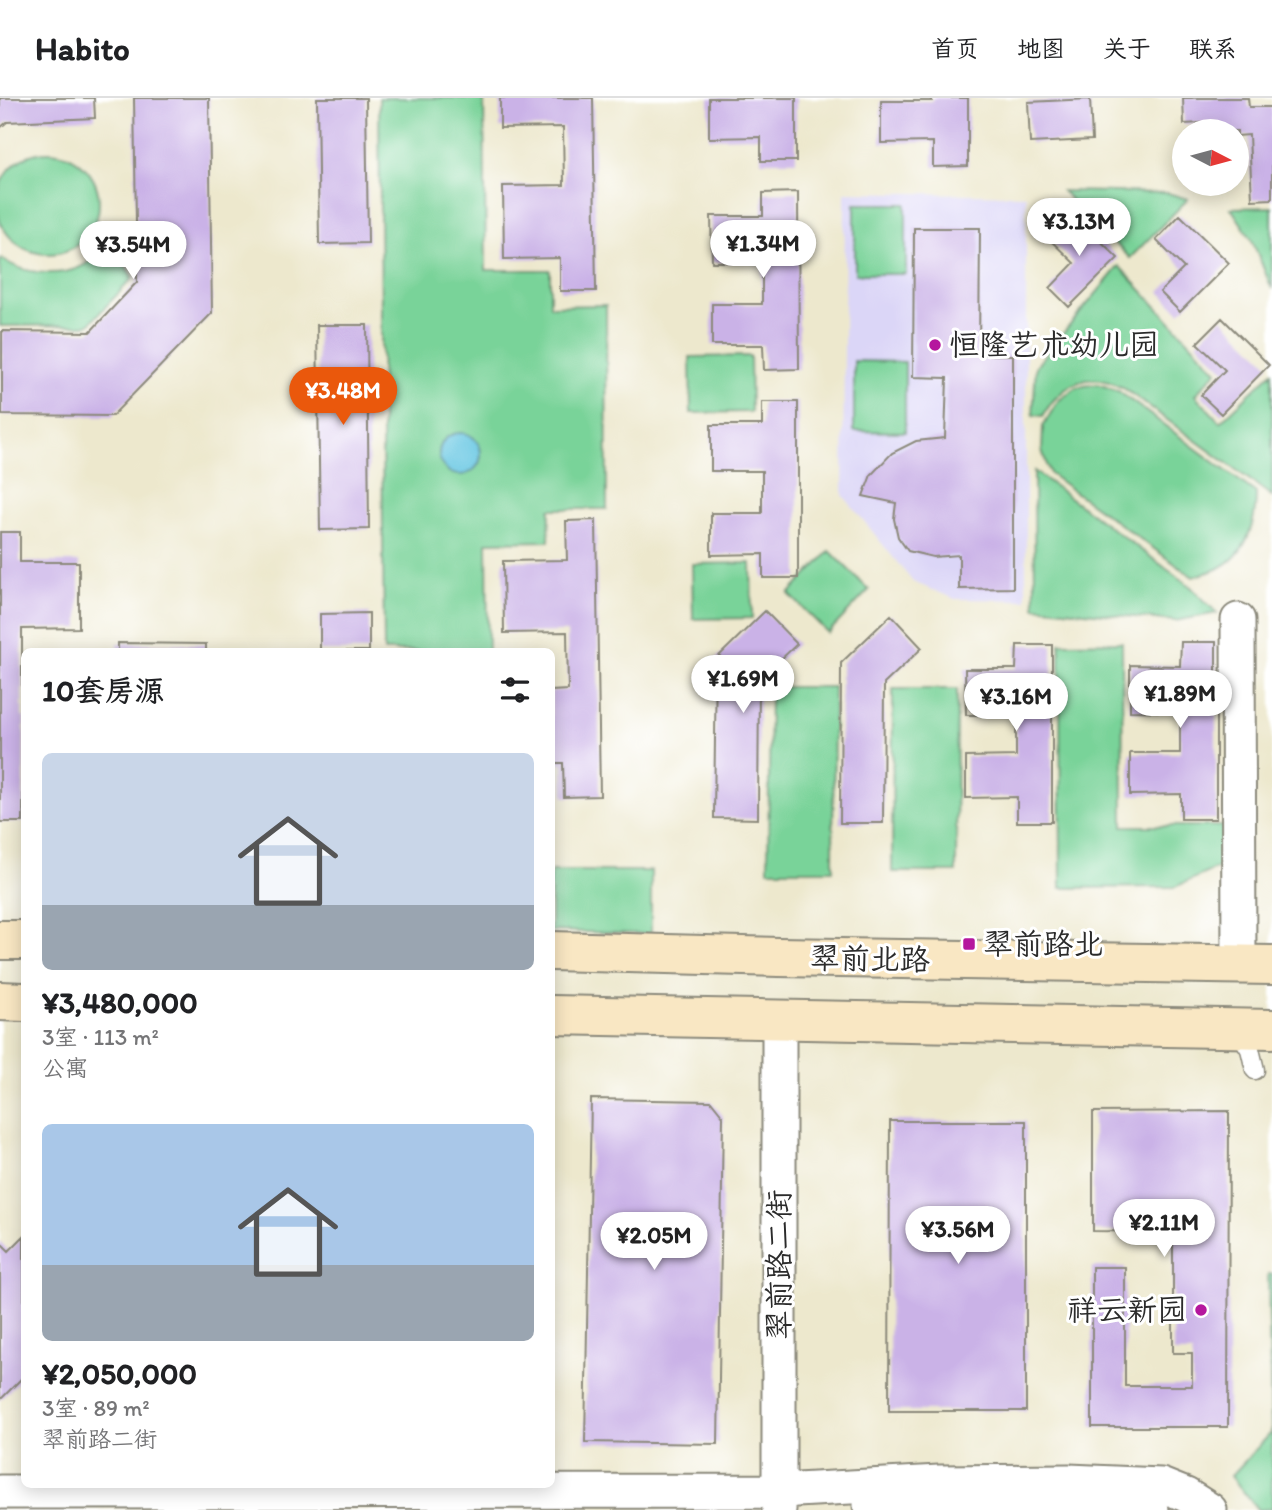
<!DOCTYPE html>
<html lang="zh">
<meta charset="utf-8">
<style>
:root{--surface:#fff;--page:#f2f2f2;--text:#202124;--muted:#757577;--line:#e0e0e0;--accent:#ea580c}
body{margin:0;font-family:Itim,"LXGW WenKai TC",sans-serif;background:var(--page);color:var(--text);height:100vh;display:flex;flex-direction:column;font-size:26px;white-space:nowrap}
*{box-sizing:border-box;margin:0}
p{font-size:23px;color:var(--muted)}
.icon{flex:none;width:38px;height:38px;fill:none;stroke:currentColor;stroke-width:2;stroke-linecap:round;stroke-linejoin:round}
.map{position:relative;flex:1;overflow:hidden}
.details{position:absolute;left:21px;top:550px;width:534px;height:840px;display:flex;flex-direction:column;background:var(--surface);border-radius:10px;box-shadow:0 4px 18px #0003}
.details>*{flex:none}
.needle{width:46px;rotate:96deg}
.tools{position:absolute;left:1172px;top:21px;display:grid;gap:14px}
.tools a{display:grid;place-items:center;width:77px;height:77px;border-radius:50%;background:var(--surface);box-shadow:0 4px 18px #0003;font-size:35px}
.price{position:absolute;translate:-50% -60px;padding:0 16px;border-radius:24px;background:#fff;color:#222;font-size:23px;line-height:46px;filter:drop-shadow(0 2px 4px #0008)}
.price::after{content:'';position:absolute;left:50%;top:42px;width:21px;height:16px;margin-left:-10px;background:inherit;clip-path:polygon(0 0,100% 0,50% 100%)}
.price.on{background:var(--accent);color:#fff}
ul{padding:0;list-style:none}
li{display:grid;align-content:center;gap:14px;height:371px;padding:0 21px}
li span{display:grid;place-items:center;height:217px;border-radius:10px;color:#555}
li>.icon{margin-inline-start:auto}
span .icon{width:126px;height:126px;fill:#fffc;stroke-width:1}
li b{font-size:30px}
h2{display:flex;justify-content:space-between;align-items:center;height:84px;padding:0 21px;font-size:30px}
header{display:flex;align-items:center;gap:42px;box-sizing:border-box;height:98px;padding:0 35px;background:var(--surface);border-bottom:2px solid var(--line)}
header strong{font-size:33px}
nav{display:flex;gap:38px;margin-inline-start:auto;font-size:24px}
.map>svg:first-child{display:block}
.built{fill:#dbd6f7}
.green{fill:#79d399;stroke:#527f62;stroke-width:2}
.water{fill:#64c6e2;stroke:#487886;stroke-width:2}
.building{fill:#cab2e7}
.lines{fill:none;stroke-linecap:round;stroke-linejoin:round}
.service-casing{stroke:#8c8a7c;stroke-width:21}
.minor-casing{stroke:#8c8a7c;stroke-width:37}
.secondary-casing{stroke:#8c8a7c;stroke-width:42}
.service{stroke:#fff;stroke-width:18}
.minor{stroke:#fff;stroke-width:33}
.secondary{stroke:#f9e7c3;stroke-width:38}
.poi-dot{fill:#b5179e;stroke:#fff;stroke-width:2.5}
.labels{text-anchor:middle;stroke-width:6;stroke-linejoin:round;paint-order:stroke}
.poi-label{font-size:30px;fill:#2b2b2b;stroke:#fff;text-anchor:start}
.street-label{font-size:30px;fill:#2b2b2b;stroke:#fff}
</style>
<header>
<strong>Habito</strong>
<nav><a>首页</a><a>地图</a><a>关于</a><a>联系</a></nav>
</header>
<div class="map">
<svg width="1272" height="1412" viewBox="0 0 1272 1412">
<rect width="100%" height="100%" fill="#fff"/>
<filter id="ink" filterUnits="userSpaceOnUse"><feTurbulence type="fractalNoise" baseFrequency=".0143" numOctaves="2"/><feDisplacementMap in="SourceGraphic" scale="14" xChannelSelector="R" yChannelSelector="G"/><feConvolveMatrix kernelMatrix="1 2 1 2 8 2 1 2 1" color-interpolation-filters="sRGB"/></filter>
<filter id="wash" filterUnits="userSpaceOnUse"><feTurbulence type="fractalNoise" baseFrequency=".00686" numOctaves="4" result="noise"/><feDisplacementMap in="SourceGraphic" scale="28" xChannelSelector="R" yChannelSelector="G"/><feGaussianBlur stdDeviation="1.57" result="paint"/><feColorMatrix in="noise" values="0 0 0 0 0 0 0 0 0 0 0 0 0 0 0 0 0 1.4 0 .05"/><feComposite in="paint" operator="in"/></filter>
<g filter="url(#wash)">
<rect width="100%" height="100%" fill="#ede8cd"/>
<!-- built -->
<path class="built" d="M845,94L1026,97V502L955,501L913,484L843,397Z"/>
<!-- green -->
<path class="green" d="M379,0H484L486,172H550V208L606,207L607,411H550L549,443L487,444L488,553H384Z
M-3 105a51 51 0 1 1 102 0a51 51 0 1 1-102 0Z
M1062,93L1168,95L1188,101L1130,160Z
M855,106H906V176H855Z
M1272,109V191L1252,142L1231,110Z
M110,142L133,180L88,227L0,228V164L2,161C28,178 71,182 95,159C101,154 105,147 110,142Z
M1119,168L1217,273L1195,297L1220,324L1272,274V398L1122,289C1115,287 1108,283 1101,282C1075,278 1054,297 1043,318L1033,317L1036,268Z
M750,258L751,314L691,315L690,259Z
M854,263L905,264V334L854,333Z
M1098,286L1118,293L1256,395C1256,424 1247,457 1219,470C1211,474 1201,476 1193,479L1050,376L1042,352L1043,328L1058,303L1077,289Z
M1034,373L1190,488L1217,515L1175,523L1035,509Z
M830,453L869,492L828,535L789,496Z
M751,465L752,520L693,521L692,466Z
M1122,544L1123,728H1226V766L1175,789L1061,790L1060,545Z
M770,589H834L833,772H768Z
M893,591H957L956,774H892Z
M551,773H651V836L551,833Z
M1268,1176H1272V1411L1258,1412L1231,1378L1271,1335Z"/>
<!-- water -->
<path class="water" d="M439 356a21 21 0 1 1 42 0a21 21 0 1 1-42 0Z"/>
<g id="blocks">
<!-- building -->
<path class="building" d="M0,0H94L95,20L7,24L0,30Z
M134,0H209L212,215L112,318L2,317V233L90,234L137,184Z
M317,0H366L368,145L319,146Z
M500,0H593L596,193H560V160L504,161L503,88L564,87L563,29L500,30Z
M709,0H796V63H761V39L709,40Z
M932,0H968V68L933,69V44L881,45V3H932Z
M1183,0H1248L1249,9H1272V101L1252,102L1249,37L1237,38V33H1219L1218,24L1184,26Z
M1090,1L1092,42L1030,45L1028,4Z
M798,94L799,271L764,272L763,247H712V206H762V164H712L711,118H763V95Z
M1070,113L1118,160L1069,209L1050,190L1074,165L1045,137Z
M1180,117L1229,165L1180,214L1160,194L1184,170L1156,142Z
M914,130H980L979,257H1013V490L959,491V457L933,459L908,453L898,439L894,421L896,405L863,398L871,377L892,355L916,343L945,340L947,280L913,279Z
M1222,220L1269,267L1221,316L1201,297L1225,272L1197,245Z
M317,227H367L369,431L320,432Z
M762,304H798V480H763V456L711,457V415H762V373H711V327H762Z
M596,422L600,698L564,699L563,665H551V593L568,592L567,534L504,535L503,463L567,462L566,423Z
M0,434H20V464H79V530L22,531V619H24L23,724H0Z
M765,513L797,546L759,582L758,721L714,720L716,561Z
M369,515V553H320V516Z
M891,517L922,550L884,586L883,725H840L841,565Z
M1181,544H1216V721H1181V696L1130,697V655H1180V614L1130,613V567L1180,568Z
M118,545L206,546V553H118Z
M1017,547H1052V724H1017V699L966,700V659L1016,658V617H966L965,571H1016Z
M591,1001L711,1003L723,1018L718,1346L585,1344Z
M1229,1013L1228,1329H1092V1169H1125V1288H1192V1255H1173V1134L1093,1133V1014Z
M890,1023H1026V1313H889Z
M24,1138V1278L0,1302V1144L9,1153Z"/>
</g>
</g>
<g filter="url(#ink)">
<use href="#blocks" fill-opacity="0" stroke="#8c8a7c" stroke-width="2"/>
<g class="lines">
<!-- service casing -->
<g class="service-casing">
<path id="service" d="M1238,931L1250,951L1255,972"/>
</g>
<!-- minor casing -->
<g class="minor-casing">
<path id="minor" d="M1238,522L1239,868
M0,1394L779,1393L939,1384L1069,1383L1161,1387L1186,1397L1210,1412
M870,1408L1152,1412
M779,1412V923"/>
</g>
<!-- secondary casing -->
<g class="secondary-casing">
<path id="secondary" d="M0,842H24
M551,853L778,859L1272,867
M0,903L24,904
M551,917L1272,931"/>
</g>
<!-- service -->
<use href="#service" class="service"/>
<!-- minor -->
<use href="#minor" class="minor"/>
<!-- secondary -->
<use href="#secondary" class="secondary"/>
</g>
</g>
<!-- markers -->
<g class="poi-dot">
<circle cx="935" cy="247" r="7"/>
<rect x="962" y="839" width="14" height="14" rx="3.5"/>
<circle cx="1201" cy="1212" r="7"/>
</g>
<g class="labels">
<!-- poi labels -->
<g class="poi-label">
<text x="949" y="257">恒隆艺术幼儿园</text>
<text x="983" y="856">翠前路北</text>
<text x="1187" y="1222" text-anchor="end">祥云新园</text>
</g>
<!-- street labels -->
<g class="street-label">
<text transform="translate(870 861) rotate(1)" y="10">翠前北路</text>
<text transform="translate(779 1167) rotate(-90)" y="10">翠前路二街</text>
</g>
</g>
</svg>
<div class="tools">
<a><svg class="needle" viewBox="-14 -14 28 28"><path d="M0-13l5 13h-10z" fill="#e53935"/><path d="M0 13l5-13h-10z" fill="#757577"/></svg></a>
</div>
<b class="price" style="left:1079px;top:160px">¥3.13M</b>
<b class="price" style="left:763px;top:182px">¥1.34M</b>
<b class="price" style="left:133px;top:183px">¥3.54M</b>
<b class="price on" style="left:343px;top:329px">¥3.48M</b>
<b class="price" style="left:743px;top:617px">¥1.69M</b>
<b class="price" style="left:1180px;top:632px">¥1.89M</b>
<b class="price" style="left:1016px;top:635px">¥3.16M</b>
<b class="price" style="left:1164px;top:1161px">¥2.11M</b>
<b class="price" style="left:958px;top:1168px">¥3.56M</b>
<b class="price" style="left:654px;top:1174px">¥2.05M</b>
<section class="details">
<h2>10套房源<svg class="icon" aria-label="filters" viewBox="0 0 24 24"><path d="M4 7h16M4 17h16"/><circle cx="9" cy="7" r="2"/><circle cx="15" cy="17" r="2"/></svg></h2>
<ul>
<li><span style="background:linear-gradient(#c9d6e8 70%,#9aa5b1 0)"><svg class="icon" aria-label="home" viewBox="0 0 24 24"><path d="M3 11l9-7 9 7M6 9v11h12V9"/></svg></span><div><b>¥3,480,000</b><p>3室 · 113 m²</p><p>公寓</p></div></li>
<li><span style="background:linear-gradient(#a9c7e8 65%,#9aa5b1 0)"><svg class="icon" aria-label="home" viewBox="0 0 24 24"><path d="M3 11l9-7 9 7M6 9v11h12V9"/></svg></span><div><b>¥2,050,000</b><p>3室 · 89 m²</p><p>翠前路二街</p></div></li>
</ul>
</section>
</div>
